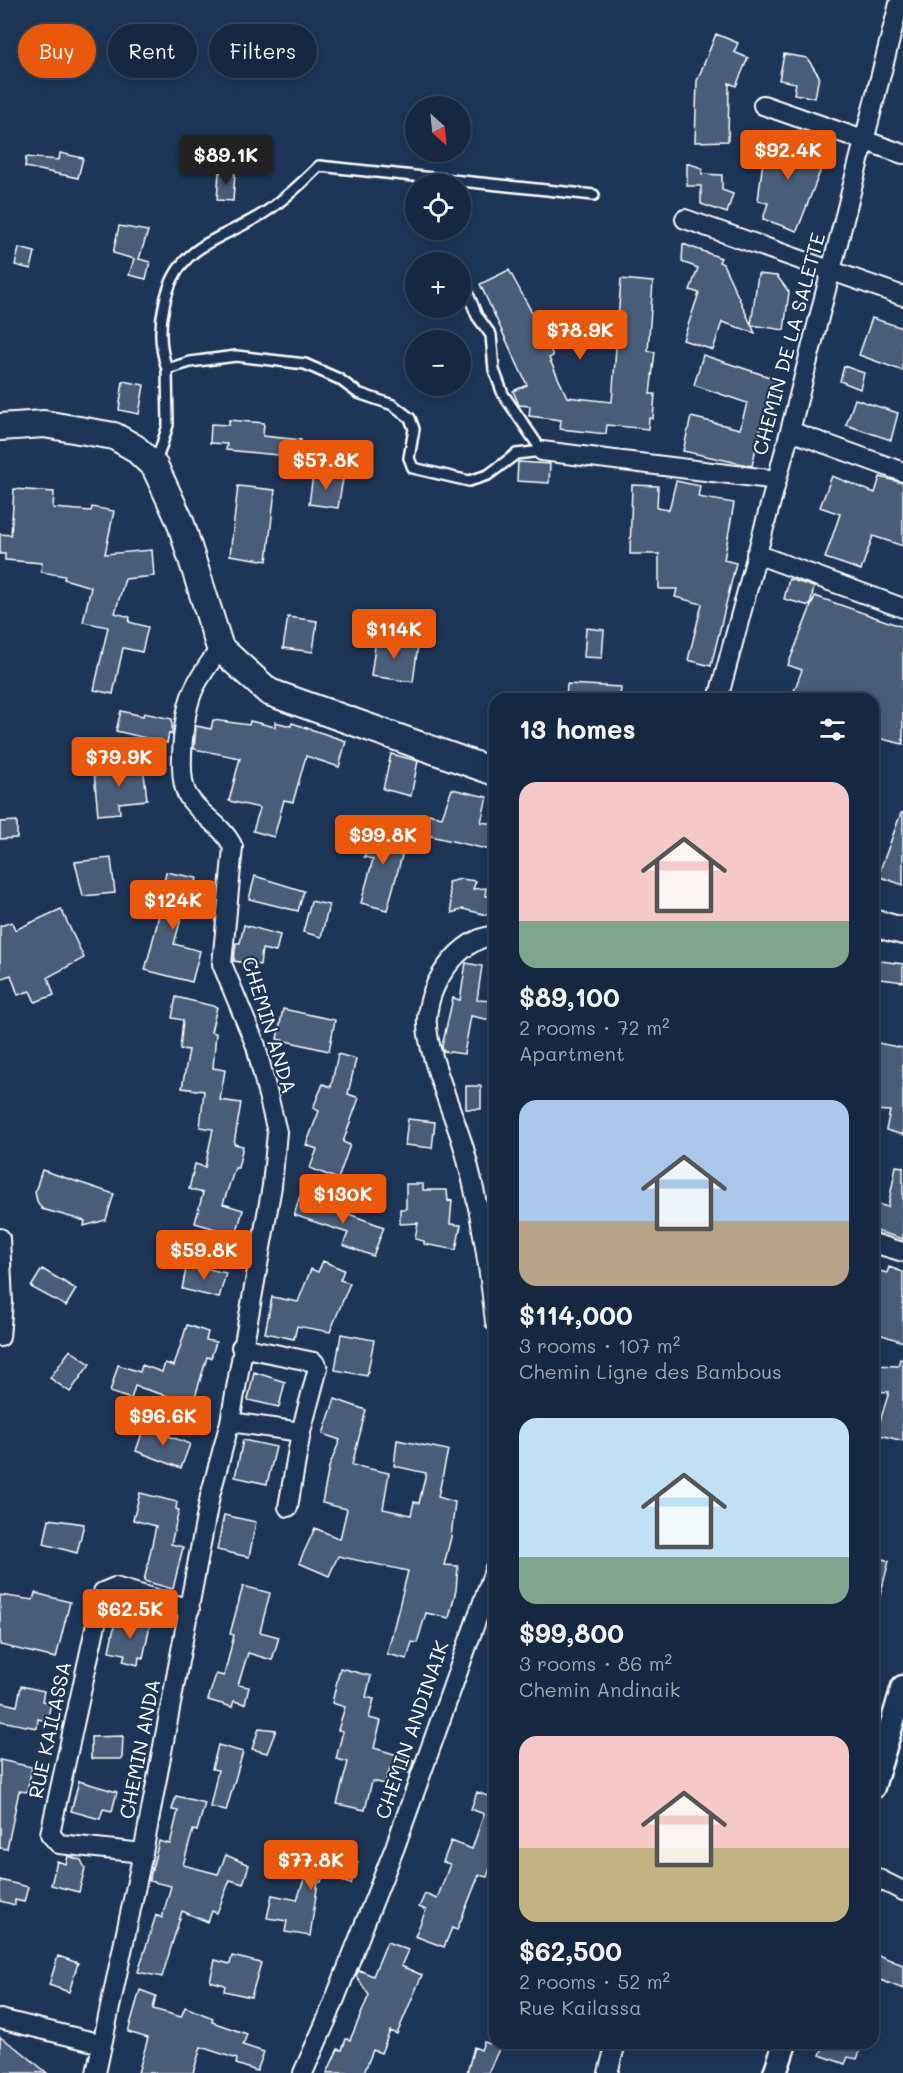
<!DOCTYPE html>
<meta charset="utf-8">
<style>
:root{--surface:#162841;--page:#1f3048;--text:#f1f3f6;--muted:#9ea6b1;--line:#35445a;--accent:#ea580c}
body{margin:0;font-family:Mali,sans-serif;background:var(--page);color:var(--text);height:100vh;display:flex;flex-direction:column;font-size:22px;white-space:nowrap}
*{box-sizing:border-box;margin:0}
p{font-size:20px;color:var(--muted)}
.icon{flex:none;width:33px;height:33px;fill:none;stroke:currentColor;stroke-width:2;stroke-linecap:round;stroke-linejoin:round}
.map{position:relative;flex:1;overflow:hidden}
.panel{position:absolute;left:489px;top:693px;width:390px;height:1356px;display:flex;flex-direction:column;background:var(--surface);border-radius:18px;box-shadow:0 3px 15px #0003,0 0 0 2px var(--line)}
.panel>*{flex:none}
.top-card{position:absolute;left:18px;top:24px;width:381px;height:54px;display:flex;gap:12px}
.needle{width:39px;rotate:153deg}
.buttons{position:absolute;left:405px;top:96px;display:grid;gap:12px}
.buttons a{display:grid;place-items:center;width:66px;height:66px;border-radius:50%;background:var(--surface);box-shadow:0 3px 15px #0003,0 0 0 2px var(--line);font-size:30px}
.price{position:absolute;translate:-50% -51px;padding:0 14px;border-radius:6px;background:var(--accent);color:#fff;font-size:20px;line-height:39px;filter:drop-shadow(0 2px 3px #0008)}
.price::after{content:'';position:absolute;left:50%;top:36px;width:18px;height:14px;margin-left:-9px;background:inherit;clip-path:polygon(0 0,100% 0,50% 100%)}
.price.on{background:#222;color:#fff}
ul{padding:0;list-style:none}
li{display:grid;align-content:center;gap:12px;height:318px;padding:0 30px}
li span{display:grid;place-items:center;height:186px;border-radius:18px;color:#555}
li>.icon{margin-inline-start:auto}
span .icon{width:108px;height:108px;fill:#fffc;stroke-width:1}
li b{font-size:26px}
h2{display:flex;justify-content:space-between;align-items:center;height:72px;padding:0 30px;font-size:26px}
.tag{padding:0 21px;border-radius:27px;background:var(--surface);box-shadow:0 3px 15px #0003,0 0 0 2px var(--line);font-size:21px;line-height:54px}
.tag.on{background:var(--accent);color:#fff}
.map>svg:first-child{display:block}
.building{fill:#4a5d79;stroke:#fff;stroke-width:1.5}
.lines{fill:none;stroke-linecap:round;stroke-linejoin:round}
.service-casing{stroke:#fff;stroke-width:14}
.minor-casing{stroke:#fff;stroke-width:22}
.tertiary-casing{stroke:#fff;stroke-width:27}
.secondary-casing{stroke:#fff;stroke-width:30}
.service{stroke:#1d3557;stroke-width:9}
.minor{stroke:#1d3557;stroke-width:18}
.tertiary{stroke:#1d3557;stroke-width:22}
.secondary{stroke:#1d3557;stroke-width:26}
.labels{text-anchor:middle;stroke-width:4.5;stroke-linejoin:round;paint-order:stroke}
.street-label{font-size:20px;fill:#fff;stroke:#1d3557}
</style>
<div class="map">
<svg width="903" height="2073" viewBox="0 0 903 2073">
<rect width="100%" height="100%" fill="#1d3557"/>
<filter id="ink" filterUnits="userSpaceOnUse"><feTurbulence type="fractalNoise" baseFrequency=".0167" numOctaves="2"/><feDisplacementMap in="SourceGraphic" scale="12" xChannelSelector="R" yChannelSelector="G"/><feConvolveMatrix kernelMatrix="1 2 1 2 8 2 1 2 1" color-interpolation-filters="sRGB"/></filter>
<g filter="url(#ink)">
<!-- building -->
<path class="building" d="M716,34L738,43L734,52L748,58L736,86L729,83L728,141L695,142L697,81Z
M784,54L807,58L819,76L815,98L794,94L796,83L779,80Z
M782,136L817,149L814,155L825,159L797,231L763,219L768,203L758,201L765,144L778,149Z
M60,153L83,158L78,178L25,167L26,157L59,160Z
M687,163L702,168V174L722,175V190L733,194L727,213L701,204V186H687Z
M219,172L235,173L233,201L217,200Z
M119,226L148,231L139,259L150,262L146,279L129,275L134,259L113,253Z
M683,244L721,258L719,262L723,264L755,333L722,322L713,350L683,340L699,293L690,290L698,268L682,262Z
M19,248L35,252L31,269L15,265Z
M509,270L543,333L553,356L549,358L567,397L612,402L621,279L653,282L648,351L655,352L650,394H655L653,419L649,418L648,429L607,425L606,434L579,431L560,429L561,420L529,416L530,406L519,405L513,391L527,385L480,284Z
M758,274L777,276L789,292L784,330L751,325Z
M872,318L903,328V371L859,355Z
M703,355L776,379L759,434L752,466L683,451L691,417L740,429L747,403L694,385Z
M844,366L864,373L860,389L840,381Z
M123,381L144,385L139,414L119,410Z
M855,399L898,413L891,440L846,425Z
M229,420L264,423L263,436L301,440L298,457L226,450L227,444L210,443L211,424L229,425Z
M518,462L550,464L549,483L517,481Z
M313,475L343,479L338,508L309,504Z
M832,476L875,493L880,477L903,483V546L873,536L861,570L825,558L840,514L820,507Z
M676,481L700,486L698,497L734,503L724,560L736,563L711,666L688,660L702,604L675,597L677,589H659V554H630L632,485L658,486L657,508L669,510Z
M238,486L275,490L267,561L230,555Z
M14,489L54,492L53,508L91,511L92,507L114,511L105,554L152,550L154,576L125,579L115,613L130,617L129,622L148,627L142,652L123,648L113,694L94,690L108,627L83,622L91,587L64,579L65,576L41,572L42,563L5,560V554H0V534L11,535Z
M789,579L814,587L810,606L784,599Z
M815,596L903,627V744L873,737V699H791L802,670L788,665Z
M288,617L317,621L313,652L283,648Z
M586,628L604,630L602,658L584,657Z
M376,639L418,645L413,682L371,676Z
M567,684L621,687L620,699H566Z
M121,711L143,716L144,713L172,719V735L169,733L167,743L116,731Z
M213,720L249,725L250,721L275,727V722L291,726L292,723L346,741L339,767L306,756L293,802L284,800L274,837L253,831L260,808L229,801L240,758L194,749L196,726L211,729Z
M391,754L418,761L411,796L383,789Z
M143,764L147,800L119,803L120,813L98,815L94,772Z
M452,789L487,797L481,822L495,824V851L426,835L428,814L442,817Z
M901,813H903V885L878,876Z
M17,821V838L0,839V822Z
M380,826L408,834L387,910L361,903L373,859L364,857L371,833L378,835Z
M111,858L115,893L83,896L75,862Z
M166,872L197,878L189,912L183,911L174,944L200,951L192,982L145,970L157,924Z
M255,876L304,891L298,911L249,899Z
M461,879L476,881L473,889L486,888L485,896H495V917L463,909L452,913L448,882Z
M311,901L329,905L321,937L303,932Z
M61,909L84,958L48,977L54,995L35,1002L30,991L18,995L11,975L0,979V926L12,922L15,930Z
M244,925L280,935L276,952L262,949L260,965L234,961L236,943H240Z
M873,960L903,964V982L873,978Z
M466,963L482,966L477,1000L495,1001V1021L471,1016L464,1054L443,1051L442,1046L453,998L460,1000Z
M176,997L217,1007L211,1032L216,1033L213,1068L225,1070L220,1100L241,1103L234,1144L243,1146L238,1168H235L223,1204L243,1210L236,1235L195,1223L203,1193L189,1189L195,1164L205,1167L213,1129L200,1127L204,1091L182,1088L189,1050L180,1049L183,1020L172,1018Z
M283,1009L335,1020L329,1051L277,1039Z
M873,1042L903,1048V1135L886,1130L890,1111L873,1110Z
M338,1054L356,1059L348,1094L359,1098L343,1142L350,1145L338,1179L310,1168L317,1149L306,1145L319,1111L313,1108L323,1084L331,1087Z
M466,1086H481V1109H466Z
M408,1119L435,1122L432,1148L405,1145Z
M896,1166L903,1167V1239L873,1230V1203L888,1207Z
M42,1170L114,1194L106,1220L84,1226L85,1221L42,1209L37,1201L35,1192Z
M406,1184H423V1190H447L448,1201L452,1200L450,1224L461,1225L456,1250L424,1244V1241L415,1239L418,1223L400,1224V1209H406Z
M300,1196L384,1227L373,1256L343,1245L348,1233L294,1215Z
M323,1261L344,1270L340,1280L350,1283L330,1332L297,1326L294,1339L265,1333L272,1297L298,1302L311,1269L318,1272Z
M187,1264L226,1273L219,1298L182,1289Z
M889,1267L903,1272V1342L873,1332V1275L878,1277L880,1271L887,1273Z
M42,1269L76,1289L66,1306L31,1287Z
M187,1325L208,1332L206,1340L216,1342L211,1358L207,1357L193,1404L135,1386L131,1399L110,1392L118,1365L140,1372L142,1365L162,1372L165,1363L174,1366Z
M341,1334L374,1340L367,1376L335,1370Z
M70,1350L90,1364L70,1392L50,1378Z
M900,1359L903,1360V1441L876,1434L889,1392L873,1391V1365L898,1366Z
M254,1372L285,1382L279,1407L248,1400Z
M335,1399L366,1410L352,1465L389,1473L383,1509L411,1515L414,1502L419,1503L426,1473L394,1466L397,1440L448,1450L438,1497L455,1502L451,1537L444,1565L458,1566L456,1590L449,1618L426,1613L417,1643L412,1642L407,1659L387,1654L408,1571L338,1556L329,1576L299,1563L315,1528L340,1539L347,1509L322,1503L329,1467L340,1440L323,1434Z
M144,1427L190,1444L181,1468L136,1451Z
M243,1440L276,1447L267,1484L235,1477Z
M140,1493L177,1502L176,1509L179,1510L171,1544L183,1547L173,1589L144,1581L156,1526L133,1520Z
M224,1515L256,1522L249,1557L217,1550Z
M49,1519L84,1524L77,1553L44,1544Z
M873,1556L889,1561L878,1603H873Z
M243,1586L270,1593L260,1632L279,1637L272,1660L248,1653L238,1685L249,1687L245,1704L234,1701L232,1707L208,1700L216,1674L224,1676L234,1635L230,1634Z
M35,1593L70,1602L56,1658L0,1645V1595L33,1600Z
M116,1618L150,1625L143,1658L139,1657L138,1665L123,1661L125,1654L109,1651Z
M340,1668L371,1676L366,1697L374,1699L369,1718L381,1721L374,1748L414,1760L410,1773L390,1768L385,1784L372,1781L365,1810L337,1804L348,1762L336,1759L343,1731L338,1730L345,1707L332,1703Z
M21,1686L44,1691L42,1701L51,1703L47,1721L38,1719L37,1728L0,1721V1702L17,1706Z
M259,1728L276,1730L267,1753L252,1749Z
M123,1736L122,1759H91V1737Z
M218,1745L243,1752L226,1811L210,1807L218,1770L212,1769Z
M0,1760L32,1767L27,1792L19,1791L7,1849L0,1848Z
M79,1781L117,1792L112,1811L103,1809L100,1819L71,1811Z
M492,1790H495V1854L487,1877L479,1875L457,1930L452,1928L444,1947L415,1936L426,1910L419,1907L425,1894L437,1899L450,1864L443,1862L451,1841L472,1849L484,1814L471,1809L477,1792L490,1797Z
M176,1796L205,1803L197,1831L193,1830L183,1865L218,1874L226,1855L249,1865L243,1884L230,1880L217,1913L212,1911L208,1922L182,1911L162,1977L138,1972L156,1915L162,1918L171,1886L149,1881L159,1841L170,1844L178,1811L172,1810Z
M316,1844L324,1846L323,1851L358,1862L351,1884L323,1875L321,1882H318L310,1936L285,1932L287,1921L267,1918L272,1895L297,1900Z
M68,1856L81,1860L85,1868L79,1892L51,1885L57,1861L66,1864Z
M0,1880L28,1887L24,1902L15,1900V1905L0,1901Z
M387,1942L408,1950L401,1966L422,1975L397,2034L390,2031L381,2053L373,2050L364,2073H327L338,2049L342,2050L346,2039L350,2040L369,1995L356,1976L359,1970L373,1976Z
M873,1953L903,1965V1989L873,1977Z
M58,1956L78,1963L69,1992L49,1985Z
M232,1956L261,1963L251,1997L224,1991L225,1985L210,1981L215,1960L230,1964Z
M140,1990L156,1996L153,2009L181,2017L185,2007L213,2018L212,2022L247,2034L243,2045L264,2052L257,2071L236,2064L237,2059L201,2047L193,2073H138L148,2038L128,2032Z
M0,2037L22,2052L47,2073H0Z
M484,2042L500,2047L488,2073H467L474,2047L481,2050Z
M817,2043H863L857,2059L848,2057L845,2064L820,2055L823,2048L816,2046Z"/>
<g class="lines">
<!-- service casing -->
<g class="service-casing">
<path id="service" d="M167,369C160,348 159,327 164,306C176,242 221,242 267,211C286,198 303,182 319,166L594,195
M156,463L168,425L167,369L190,362L236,356L305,364L339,379L358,393L393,405L410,418L414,429L409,458L413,468L469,481L488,475L516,454L542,451L503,394L494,370L491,335L477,316L467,291"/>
</g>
<!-- minor casing -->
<g class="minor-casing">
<path id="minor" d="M763,105L903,154
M685,219L903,296
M790,431L903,472
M542,451L777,480
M756,554L903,608
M718,699L790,431L900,0
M495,935C458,940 430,982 427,1017C424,1049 456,1118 465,1152C480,1208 489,1265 495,1322
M0,1238L3,1302L0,1337
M873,1243L903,1252
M241,1347L314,1362L318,1368L301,1432L288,1507
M230,1422L301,1432
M143,1853L59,1844L50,1834L103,1592L115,1587L190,1609
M873,1876L903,1891
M0,2019L102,2044
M96,2073L143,1853L210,1496L230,1422L272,1186L277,1132L256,1046L222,964L233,847C223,825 200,816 188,796C176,776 184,712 193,691C199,676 211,662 220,648
M303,2073L327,2019L395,1847L495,1568
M608,2073L616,2043"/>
</g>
<!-- tertiary casing -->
<g class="tertiary-casing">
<path id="tertiary" d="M873,1787L903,1687
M775,2073L785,2043"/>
</g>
<!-- secondary casing -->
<g class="secondary-casing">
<path id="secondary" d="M0,427L44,424L114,436L135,448L155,467L180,521L220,648L269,692L495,772
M873,923L903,931"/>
</g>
<!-- service -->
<use href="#service" class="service"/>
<!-- minor -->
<use href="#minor" class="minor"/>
<!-- tertiary -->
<use href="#tertiary" class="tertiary"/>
<!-- secondary -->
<use href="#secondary" class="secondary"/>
</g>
</g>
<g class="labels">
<!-- street labels -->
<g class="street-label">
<text transform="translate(789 344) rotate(-75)" y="7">CHEMIN DE LA SALETTE</text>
<text transform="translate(269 1025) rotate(73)" y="7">CHEMIN ANDA</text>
<text transform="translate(50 1730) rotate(-78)" y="7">RUE KAILASSA</text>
<text transform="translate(412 1730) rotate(-71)" y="7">CHEMIN ANDINAIK</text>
<text transform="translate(140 1749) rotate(-79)" y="7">CHEMIN ANDA</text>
</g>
</g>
</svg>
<div class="buttons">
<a><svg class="needle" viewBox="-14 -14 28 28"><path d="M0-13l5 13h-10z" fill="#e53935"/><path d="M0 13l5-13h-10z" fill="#9ea6b1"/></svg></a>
<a><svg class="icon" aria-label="locate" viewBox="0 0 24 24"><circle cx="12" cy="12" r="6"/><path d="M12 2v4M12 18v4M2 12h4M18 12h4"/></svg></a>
<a>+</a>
<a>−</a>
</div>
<b class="price" style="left:788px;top:181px">$92.4K</b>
<b class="price on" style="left:226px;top:186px">$89.1K</b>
<b class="price" style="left:580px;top:361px">$78.9K</b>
<b class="price" style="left:326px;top:491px">$57.8K</b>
<b class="price" style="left:394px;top:660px">$114K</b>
<b class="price" style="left:119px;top:788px">$79.9K</b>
<b class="price" style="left:383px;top:866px">$99.8K</b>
<b class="price" style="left:173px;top:931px">$124K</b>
<b class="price" style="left:343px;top:1225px">$130K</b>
<b class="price" style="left:204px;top:1281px">$59.8K</b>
<b class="price" style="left:163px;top:1447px">$96.6K</b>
<b class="price" style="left:130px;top:1640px">$62.5K</b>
<b class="price" style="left:311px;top:1891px">$77.8K</b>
<div class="top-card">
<a class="tag on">Buy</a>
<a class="tag">Rent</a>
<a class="tag">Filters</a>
</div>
<section class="panel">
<h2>13 homes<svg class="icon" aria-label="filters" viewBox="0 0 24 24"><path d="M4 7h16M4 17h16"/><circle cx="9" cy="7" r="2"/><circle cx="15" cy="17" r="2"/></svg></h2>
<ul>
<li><span style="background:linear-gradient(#f6c9c9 75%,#7fa58c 0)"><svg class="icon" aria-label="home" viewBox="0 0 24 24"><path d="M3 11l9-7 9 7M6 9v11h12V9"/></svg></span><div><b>$89,100</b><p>2 rooms · 72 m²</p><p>Apartment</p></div></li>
<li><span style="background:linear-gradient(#a9c7e8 65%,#b9a48a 0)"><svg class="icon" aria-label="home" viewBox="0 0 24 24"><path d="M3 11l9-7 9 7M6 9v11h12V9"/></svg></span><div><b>$114,000</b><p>3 rooms · 107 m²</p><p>Chemin Ligne des Bambous</p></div></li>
<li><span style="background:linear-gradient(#bfe0f5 75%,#7fa58c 0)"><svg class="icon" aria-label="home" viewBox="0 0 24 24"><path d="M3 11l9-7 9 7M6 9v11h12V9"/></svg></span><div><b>$99,800</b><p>3 rooms · 86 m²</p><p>Chemin Andinaik</p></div></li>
<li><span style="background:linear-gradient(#f6c9c9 60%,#c2b280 0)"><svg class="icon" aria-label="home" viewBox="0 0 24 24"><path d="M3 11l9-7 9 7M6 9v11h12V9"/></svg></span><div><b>$62,500</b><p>2 rooms · 52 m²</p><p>Rue Kailassa</p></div></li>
</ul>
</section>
</div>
